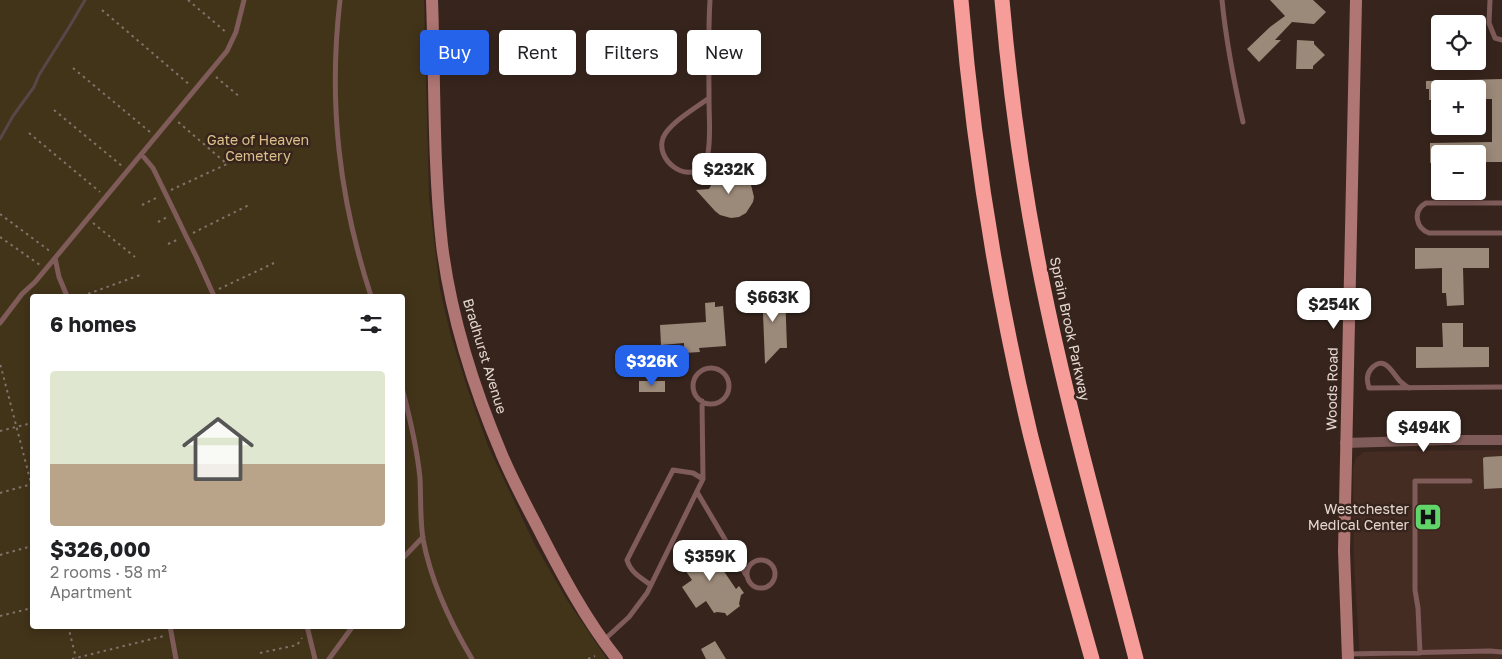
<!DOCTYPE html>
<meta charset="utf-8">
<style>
:root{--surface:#fff;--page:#f6f6f6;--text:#202124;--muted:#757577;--line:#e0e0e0;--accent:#2563eb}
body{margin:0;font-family:"Golos Text",sans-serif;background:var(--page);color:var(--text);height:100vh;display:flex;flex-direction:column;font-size:19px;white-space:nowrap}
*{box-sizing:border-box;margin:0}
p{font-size:16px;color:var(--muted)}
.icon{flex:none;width:28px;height:28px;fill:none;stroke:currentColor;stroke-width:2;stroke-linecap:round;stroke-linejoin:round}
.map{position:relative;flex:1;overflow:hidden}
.side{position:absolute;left:30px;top:294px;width:375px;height:335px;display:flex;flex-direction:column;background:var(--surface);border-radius:5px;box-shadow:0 2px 12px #0003}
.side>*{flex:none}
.hud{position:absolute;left:420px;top:30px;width:475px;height:45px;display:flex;gap:10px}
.fabs{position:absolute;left:1431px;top:15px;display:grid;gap:10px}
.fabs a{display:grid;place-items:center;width:55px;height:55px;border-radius:5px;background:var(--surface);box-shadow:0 2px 12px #0003;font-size:25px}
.price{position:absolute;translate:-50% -42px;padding:0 11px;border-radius:10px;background:#fff;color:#222;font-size:16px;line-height:32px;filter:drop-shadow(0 1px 2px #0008)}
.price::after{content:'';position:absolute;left:50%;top:30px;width:15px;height:11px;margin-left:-8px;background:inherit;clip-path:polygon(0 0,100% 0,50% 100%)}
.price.selected{background:var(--accent);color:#fff}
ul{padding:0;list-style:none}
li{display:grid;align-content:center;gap:10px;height:265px;padding:0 20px}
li+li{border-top:1px solid var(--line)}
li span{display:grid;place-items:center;height:155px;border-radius:5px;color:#555}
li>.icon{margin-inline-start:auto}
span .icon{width:90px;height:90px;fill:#fffc;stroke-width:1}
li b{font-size:21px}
h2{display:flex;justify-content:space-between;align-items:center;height:60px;padding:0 20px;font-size:21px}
.tag{padding:0 18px;border-radius:5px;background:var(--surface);box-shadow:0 2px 12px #0003;font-size:18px;line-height:45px}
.tag.selected{background:var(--accent);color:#fff}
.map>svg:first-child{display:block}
.built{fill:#452c23}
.green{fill:#423419;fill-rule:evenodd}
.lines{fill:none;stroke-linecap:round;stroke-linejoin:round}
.stream{stroke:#5a4549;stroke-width:3}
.building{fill:#9b8979}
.path{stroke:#82726b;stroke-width:2;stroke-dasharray:2.5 4;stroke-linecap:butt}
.lane{stroke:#7f5b59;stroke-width:5}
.street{stroke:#7f5b59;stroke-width:10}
.secondary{stroke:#af7673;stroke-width:12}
.highway{stroke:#f69d99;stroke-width:15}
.labels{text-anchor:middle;stroke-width:5;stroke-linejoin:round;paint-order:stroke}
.park-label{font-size:14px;fill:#dbc08a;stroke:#37251d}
.street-label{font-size:14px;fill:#e5d8d3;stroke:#37251d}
.poi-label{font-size:14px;fill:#e5d8d3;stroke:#37251d;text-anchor:end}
</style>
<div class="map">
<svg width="1502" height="659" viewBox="0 0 1502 659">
<rect width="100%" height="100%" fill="#37251d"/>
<!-- built -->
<path class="built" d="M1502,450V659H1360L1354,564L1353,469L1356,458L1364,452L1400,451Z"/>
<!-- green -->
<path class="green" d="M0,0H424L429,197L440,290L451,336L467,387L488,446L534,543L567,600L607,659H0ZM32,296H402V626H32Z"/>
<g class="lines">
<!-- stream -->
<path class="stream" d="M0,139L13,116L34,87L39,75L71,24L85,0"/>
</g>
<!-- building -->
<path class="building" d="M1270,0H1313L1326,12L1314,24L1292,22L1275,40H1281L1259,62L1247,49L1270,27L1285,16Z
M1297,40L1314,41V44L1325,55L1313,66V69H1296Z
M1502,79V162H1478V154H1440V163H1430V143L1492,142V99H1478V89H1440V100H1429V89H1426V81Z
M731,172L739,174L747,179L751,185L754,197L753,202L746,213L739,217L731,218L720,215L715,211L696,190L709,189L714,180L719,176L726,173Z
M1415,248H1489V268H1463L1464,305L1447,306L1446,293H1442V268L1415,269Z
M785,292L787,348H780L765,364L763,313H755L754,304H763V293Z
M715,302V307L723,306L726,346L699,348L700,352L684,353V343L661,345L660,325L706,322L705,303Z
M1442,323H1463V347H1489V367L1416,368V347H1443Z
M639,381H665V392H639Z
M1502,456V488L1484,489L1483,458L1485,457Z
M700,545L702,548L710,549L712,547L718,554L714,557L721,567L736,589L739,586L744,593L741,595L739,604L740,606L727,616L725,613L717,612L714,613L706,601L696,608L682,587L692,580L683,567L686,565L687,557L686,554Z
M715,641L726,659H706L701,649Z"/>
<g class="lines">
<!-- path -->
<path class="path" d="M188,0L227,33
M102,10L190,85
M73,68L150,132
M216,77L240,97
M54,110L122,166
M29,133L100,192
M171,190L227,164L177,121
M142,205L158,197
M0,214L51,252
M158,222L169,216
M93,223L135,257
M193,233L251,204
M0,237L40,265
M168,244L179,239
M219,289L274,263
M82,296L143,274
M0,365L1,367L32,487
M0,431L32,423
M0,493L32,484
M0,555L32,546
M0,616L32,608
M68,626L76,658
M260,653L297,645L302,638
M72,659L164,636
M588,659L595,656"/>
<!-- lane -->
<path class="lane" d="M340,0C328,103 339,198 371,296
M1222,0C1226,41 1234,82 1243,122
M1490,0L1489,23L1495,38L1502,40
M709,98C696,108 669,123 663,138C655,160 686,183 702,167C706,163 707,158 708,153C711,136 709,117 709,99C709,66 708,33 710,0
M142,155L153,168L175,213L186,236L196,256L214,296
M1502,203H1426C1412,211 1416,228 1429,233H1502
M55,258L59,277L67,296
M0,323L22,294L35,282L55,258L227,51L236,32L244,0
M693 386a18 18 0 1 1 36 0a18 18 0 1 1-36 0Z
M402,388C410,418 417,448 420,478C421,498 420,520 423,539C431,582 450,622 472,659
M1409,388C1405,385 1401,383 1399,380C1392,372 1384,354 1371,369C1366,375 1367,381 1369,388L1502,387
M697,492L746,575
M402,559L423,537
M747 574a14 14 0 1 1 28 0a14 14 0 1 1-28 0Z
M651,585C641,578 631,573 627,560L673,470L693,473L703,479
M170,626L176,659
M307,626L315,659
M604,640L629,617L647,593L703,479L702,401
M1420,653L1418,608L1415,590V481H1470
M1348,654L1490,651L1502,652
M329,659L353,626"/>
<!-- street -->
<path class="street" d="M1345,443L1446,440H1502"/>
<!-- secondary -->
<path class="secondary" d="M432,0C435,82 433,164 442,245C451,317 474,389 502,455C513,481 526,505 539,530C562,575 586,620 617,659
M1348,659L1344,551L1356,0"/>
<!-- highway -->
<path class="highway" d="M961,0C973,146 996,290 1030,433C1049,509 1071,584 1092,659
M1002,0C1011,104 1026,208 1048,310C1073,427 1106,543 1136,659"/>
</g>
<!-- icons -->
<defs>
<g id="hospital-square" transform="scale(1.4375)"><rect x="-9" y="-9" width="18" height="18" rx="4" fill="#61d46a" stroke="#37251d"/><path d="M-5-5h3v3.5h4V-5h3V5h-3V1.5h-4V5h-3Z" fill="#111"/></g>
</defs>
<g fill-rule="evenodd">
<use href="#hospital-square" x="1428" y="517"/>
</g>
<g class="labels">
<!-- park labels -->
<g class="park-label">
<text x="258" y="145">Gate of Heaven<tspan x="258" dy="16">Cemetery</tspan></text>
</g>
<!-- street labels -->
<g class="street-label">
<text transform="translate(1070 329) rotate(78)" y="5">Sprain Brook Parkway</text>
<text transform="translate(485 356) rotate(73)" y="5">Bradhurst Avenue</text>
<text transform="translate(1332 389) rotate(-89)" y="5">Woods Road</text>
</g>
<!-- poi labels -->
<g class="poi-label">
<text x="1409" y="514">Westchester<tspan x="1409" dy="16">Medical Center</tspan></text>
</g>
</g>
</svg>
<div class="fabs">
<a><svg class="icon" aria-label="locate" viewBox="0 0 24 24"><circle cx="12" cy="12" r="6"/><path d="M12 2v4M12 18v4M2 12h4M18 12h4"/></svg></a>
<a>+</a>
<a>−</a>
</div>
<b class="price" style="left:729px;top:195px">$232K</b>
<b class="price" style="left:773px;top:323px">$663K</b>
<b class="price" style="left:1334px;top:330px">$254K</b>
<b class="price selected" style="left:652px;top:387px">$326K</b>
<b class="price" style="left:1424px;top:453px">$494K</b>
<b class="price" style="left:710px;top:582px">$359K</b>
<div class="hud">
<a class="tag selected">Buy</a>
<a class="tag">Rent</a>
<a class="tag">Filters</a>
<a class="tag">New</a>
</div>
<section class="side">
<h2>6 homes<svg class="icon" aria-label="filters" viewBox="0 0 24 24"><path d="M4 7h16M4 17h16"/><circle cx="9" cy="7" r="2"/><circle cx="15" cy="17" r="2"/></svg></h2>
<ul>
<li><span style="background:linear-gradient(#dfe7d0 60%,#b9a48a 0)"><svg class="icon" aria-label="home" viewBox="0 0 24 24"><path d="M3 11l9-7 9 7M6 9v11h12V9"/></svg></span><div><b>$326,000</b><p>2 rooms · 58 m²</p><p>Apartment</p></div></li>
</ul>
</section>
</div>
